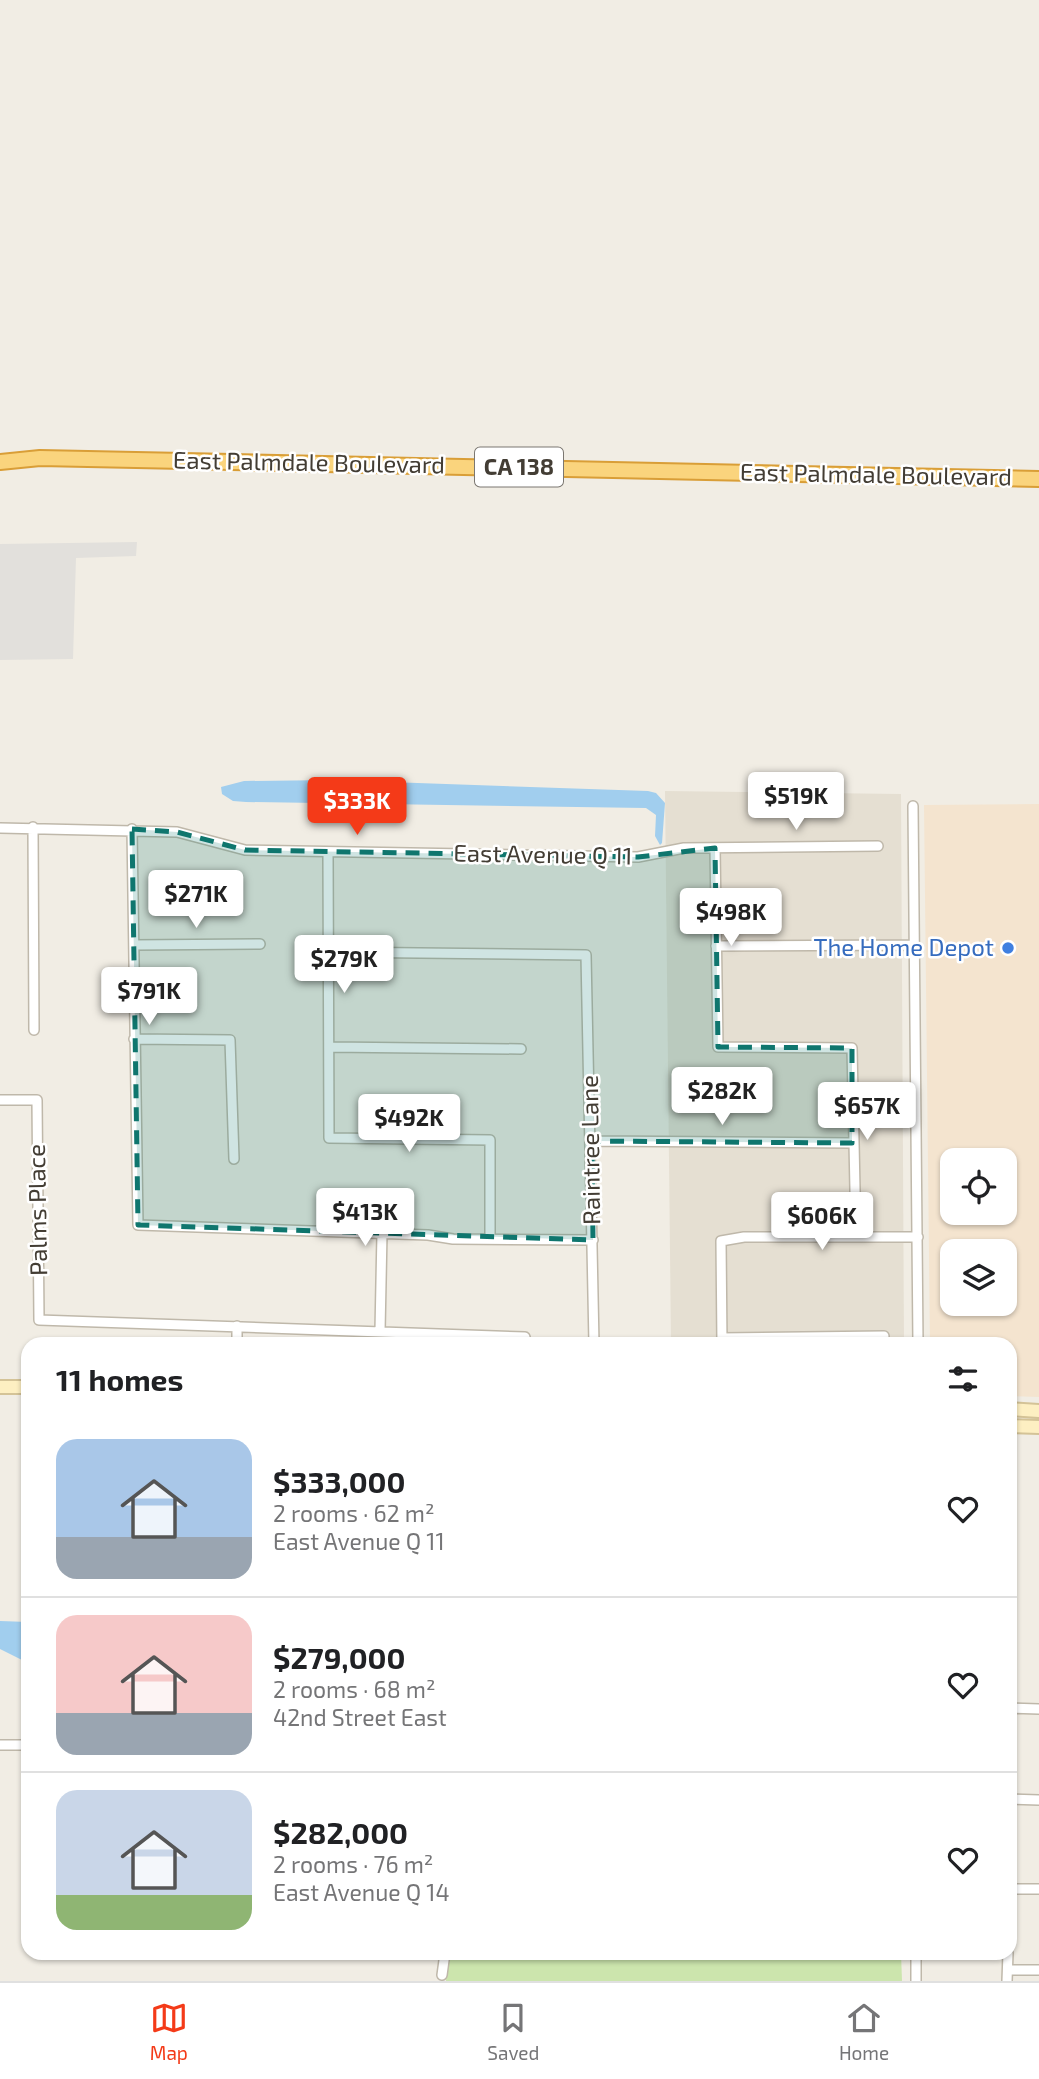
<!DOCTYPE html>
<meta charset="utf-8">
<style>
:root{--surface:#fff;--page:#f2f2f2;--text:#202124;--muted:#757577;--line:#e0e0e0;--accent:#f43a18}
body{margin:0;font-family:"Exo 2",sans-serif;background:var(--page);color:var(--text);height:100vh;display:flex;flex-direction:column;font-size:26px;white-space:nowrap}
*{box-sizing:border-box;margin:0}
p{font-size:23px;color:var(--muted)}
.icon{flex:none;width:38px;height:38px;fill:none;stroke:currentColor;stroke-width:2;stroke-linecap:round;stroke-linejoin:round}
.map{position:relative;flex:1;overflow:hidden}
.details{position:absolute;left:21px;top:1337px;width:996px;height:623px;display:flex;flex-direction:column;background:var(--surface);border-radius:21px;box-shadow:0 2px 5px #0004}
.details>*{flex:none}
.buttons{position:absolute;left:940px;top:1148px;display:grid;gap:14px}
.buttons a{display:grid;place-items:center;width:77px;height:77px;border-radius:14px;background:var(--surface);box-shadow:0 2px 5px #0004;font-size:35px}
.price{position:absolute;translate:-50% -60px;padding:0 16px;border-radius:7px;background:#fff;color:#222;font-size:23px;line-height:46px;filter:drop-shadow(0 2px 4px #0008)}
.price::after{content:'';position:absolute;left:50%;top:42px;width:21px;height:16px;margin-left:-10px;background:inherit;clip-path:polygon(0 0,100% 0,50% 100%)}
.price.active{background:var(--accent);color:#fff}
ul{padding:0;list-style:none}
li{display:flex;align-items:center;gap:21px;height:175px;padding:0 35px}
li+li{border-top:2px solid var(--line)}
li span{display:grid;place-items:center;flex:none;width:196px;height:140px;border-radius:21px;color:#555}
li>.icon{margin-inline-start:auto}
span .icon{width:84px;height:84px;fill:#fffc;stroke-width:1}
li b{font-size:30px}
h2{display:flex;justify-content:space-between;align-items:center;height:84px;padding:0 35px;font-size:30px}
.tabs{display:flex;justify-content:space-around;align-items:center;height:98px;border-top:2px solid var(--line);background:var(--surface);font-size:19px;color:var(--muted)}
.tabs a{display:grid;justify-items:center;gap:4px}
.tabs .active{color:var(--accent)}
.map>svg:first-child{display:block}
.residential{fill:#e5dfd2}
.commercial{fill:#f4e4cf;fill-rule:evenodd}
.green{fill:#cce5ad}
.parking{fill:#e2e0dc}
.water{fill:#a1ceee}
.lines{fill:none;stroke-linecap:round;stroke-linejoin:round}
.minor-casing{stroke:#bfb8aa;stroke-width:12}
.secondary-casing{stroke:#d4c397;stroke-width:16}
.trunk-casing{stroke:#d99e37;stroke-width:18}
.minor{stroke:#fff;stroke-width:9}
.secondary{stroke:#fdefc2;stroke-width:12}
.trunk{stroke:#fad47d;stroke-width:14}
.marked{fill:#0f766e;fill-opacity:0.2;stroke:#0f766e;stroke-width:5;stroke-dasharray:14 9;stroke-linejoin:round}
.shop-dot{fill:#3f7fe0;stroke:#fff;stroke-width:2.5}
.labels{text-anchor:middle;stroke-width:5;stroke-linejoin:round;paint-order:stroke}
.shield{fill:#fff;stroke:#7b7771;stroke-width:2}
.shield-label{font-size:23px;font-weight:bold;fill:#433d34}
.street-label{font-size:24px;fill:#433d34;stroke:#fff}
.shop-label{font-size:24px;fill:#366cbe;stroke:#fff;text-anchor:end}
</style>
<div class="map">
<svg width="1039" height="1981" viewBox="0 0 1039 1981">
<rect width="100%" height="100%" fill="#f1ede4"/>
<!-- residential -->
<path class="residential" d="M665,791L901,794L904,1344H671Z"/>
<!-- commercial -->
<path class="commercial" d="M1039,804V1397L1010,1396V1344H930L924,805ZM952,1160H1004V1213H952ZM952,1251H1004V1304H952Z"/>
<!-- green -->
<path class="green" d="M447,1953H901L902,1981H446Z"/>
<!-- parking -->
<path class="parking" d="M137,542L136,556L76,558L73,659L0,660V544Z"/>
<!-- water -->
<path class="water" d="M332,780L648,791L656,793L665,803L662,843L660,845L655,836L656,815L646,808L246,802L233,801L222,794L221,787L244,781Z
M0,1621L28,1622V1663L0,1649Z"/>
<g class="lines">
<!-- minor casing -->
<g class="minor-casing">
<path id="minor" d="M913,806L918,1344
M33,827L34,1030
M0,828L177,832L245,850L638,857L684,848L878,846
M132,829L138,1225L428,1235L453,1239L593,1240
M715,848L718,1047L852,1048L856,1237
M328,852L329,1138L490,1140V1239
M134,945L260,944
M716,946L914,945
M329,952L586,955L594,1344
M134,1039L230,1040L234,1159
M329,1047L521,1049
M0,1100H37L39,1320L525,1337
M592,1141L852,1143
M380,1331L382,1233
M722,1338L884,1336
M237,1344V1326
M722,1344L721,1241L744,1237H918
M1010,1708L1039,1709
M0,1745H28
M1010,1772L1011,1708
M1010,1799L1039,1800
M1010,1889H1039
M1008,1970H1039
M442,1975L445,1953
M916,1981V1953
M1007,1981L1008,1953"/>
</g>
<!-- secondary casing -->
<g class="secondary-casing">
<path id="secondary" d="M0,1387H28
M1010,1409L1039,1411
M1010,1426L1039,1427"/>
</g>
<!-- trunk casing -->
<g class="trunk-casing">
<path id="trunk" d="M0,462L40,458L1039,479"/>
</g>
<!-- minor -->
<use href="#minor" class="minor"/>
<!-- secondary -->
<use href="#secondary" class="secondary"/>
<!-- trunk -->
<use href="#trunk" class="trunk"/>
</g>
<!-- marked area -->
<path class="marked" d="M132,829L177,832L245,850L638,857L715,848L718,1047L852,1048V1143L592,1141L593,1240L138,1225Z"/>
<!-- markers -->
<circle class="shop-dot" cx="1008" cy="948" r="7"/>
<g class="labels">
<!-- shield labels -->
<rect class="shield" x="475" y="447.5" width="88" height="39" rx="5"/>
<g class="shield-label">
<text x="519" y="475">CA 138</text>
</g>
<!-- street labels -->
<g class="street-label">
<text transform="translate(309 463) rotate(1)" y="8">East Palmdale Boulevard</text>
<text transform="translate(876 475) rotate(1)" y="8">East Palmdale Boulevard</text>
<text transform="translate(543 855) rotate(1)" y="8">East Avenue Q 11</text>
<text transform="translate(591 1150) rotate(-91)" y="8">Raintree Lane</text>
<text transform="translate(38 1210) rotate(-91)" y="8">Palms Place</text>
</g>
<!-- shop labels -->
<g class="shop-label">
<text x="994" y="956">The Home Depot</text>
</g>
</g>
</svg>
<div class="buttons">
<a><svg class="icon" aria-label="locate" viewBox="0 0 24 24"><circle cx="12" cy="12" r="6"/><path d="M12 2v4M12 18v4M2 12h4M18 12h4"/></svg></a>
<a><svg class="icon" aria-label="layers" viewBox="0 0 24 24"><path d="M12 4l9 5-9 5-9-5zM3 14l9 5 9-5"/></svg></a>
</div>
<b class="price" style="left:796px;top:832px">$519K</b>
<b class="price active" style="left:357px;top:837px">$333K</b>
<b class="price" style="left:196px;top:930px">$271K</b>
<b class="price" style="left:731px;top:948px">$498K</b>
<b class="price" style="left:344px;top:995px">$279K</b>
<b class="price" style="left:149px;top:1027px">$791K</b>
<b class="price" style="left:722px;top:1127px">$282K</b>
<b class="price" style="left:867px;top:1142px">$657K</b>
<b class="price" style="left:409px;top:1154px">$492K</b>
<b class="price" style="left:365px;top:1248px">$413K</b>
<b class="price" style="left:822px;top:1252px">$606K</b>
<section class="details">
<h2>11 homes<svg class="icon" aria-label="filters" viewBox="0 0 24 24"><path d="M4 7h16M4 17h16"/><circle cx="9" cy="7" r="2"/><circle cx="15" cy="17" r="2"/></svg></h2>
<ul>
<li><span style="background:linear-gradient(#a9c7e8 70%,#9aa5b1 0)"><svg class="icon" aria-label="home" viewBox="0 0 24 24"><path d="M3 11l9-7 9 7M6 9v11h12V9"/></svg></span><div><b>$333,000</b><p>2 rooms · 62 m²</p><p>East Avenue Q 11</p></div><svg class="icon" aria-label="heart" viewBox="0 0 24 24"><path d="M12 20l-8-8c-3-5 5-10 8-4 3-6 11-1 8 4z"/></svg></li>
<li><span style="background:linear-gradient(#f6c9c9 70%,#9aa5b1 0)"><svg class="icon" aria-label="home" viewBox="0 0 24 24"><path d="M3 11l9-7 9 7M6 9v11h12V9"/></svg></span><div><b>$279,000</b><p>2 rooms · 68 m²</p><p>42nd Street East</p></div><svg class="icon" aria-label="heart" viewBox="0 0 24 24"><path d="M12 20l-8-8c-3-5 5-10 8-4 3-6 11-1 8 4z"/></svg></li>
<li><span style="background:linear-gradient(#c9d6e8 75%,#8fb573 0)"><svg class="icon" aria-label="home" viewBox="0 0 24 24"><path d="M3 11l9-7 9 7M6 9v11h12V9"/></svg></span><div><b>$282,000</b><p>2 rooms · 76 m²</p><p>East Avenue Q 14</p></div><svg class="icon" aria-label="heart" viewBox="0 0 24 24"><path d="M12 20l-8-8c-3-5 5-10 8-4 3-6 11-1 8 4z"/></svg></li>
</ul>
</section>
</div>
<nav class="tabs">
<a class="active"><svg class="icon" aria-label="map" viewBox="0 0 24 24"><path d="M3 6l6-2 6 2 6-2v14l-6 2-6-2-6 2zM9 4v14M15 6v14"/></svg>Map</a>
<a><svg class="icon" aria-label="saved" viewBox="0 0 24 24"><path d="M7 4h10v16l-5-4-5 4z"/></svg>Saved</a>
<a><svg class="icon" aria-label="home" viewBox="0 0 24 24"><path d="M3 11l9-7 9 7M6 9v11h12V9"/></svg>Home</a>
</nav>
